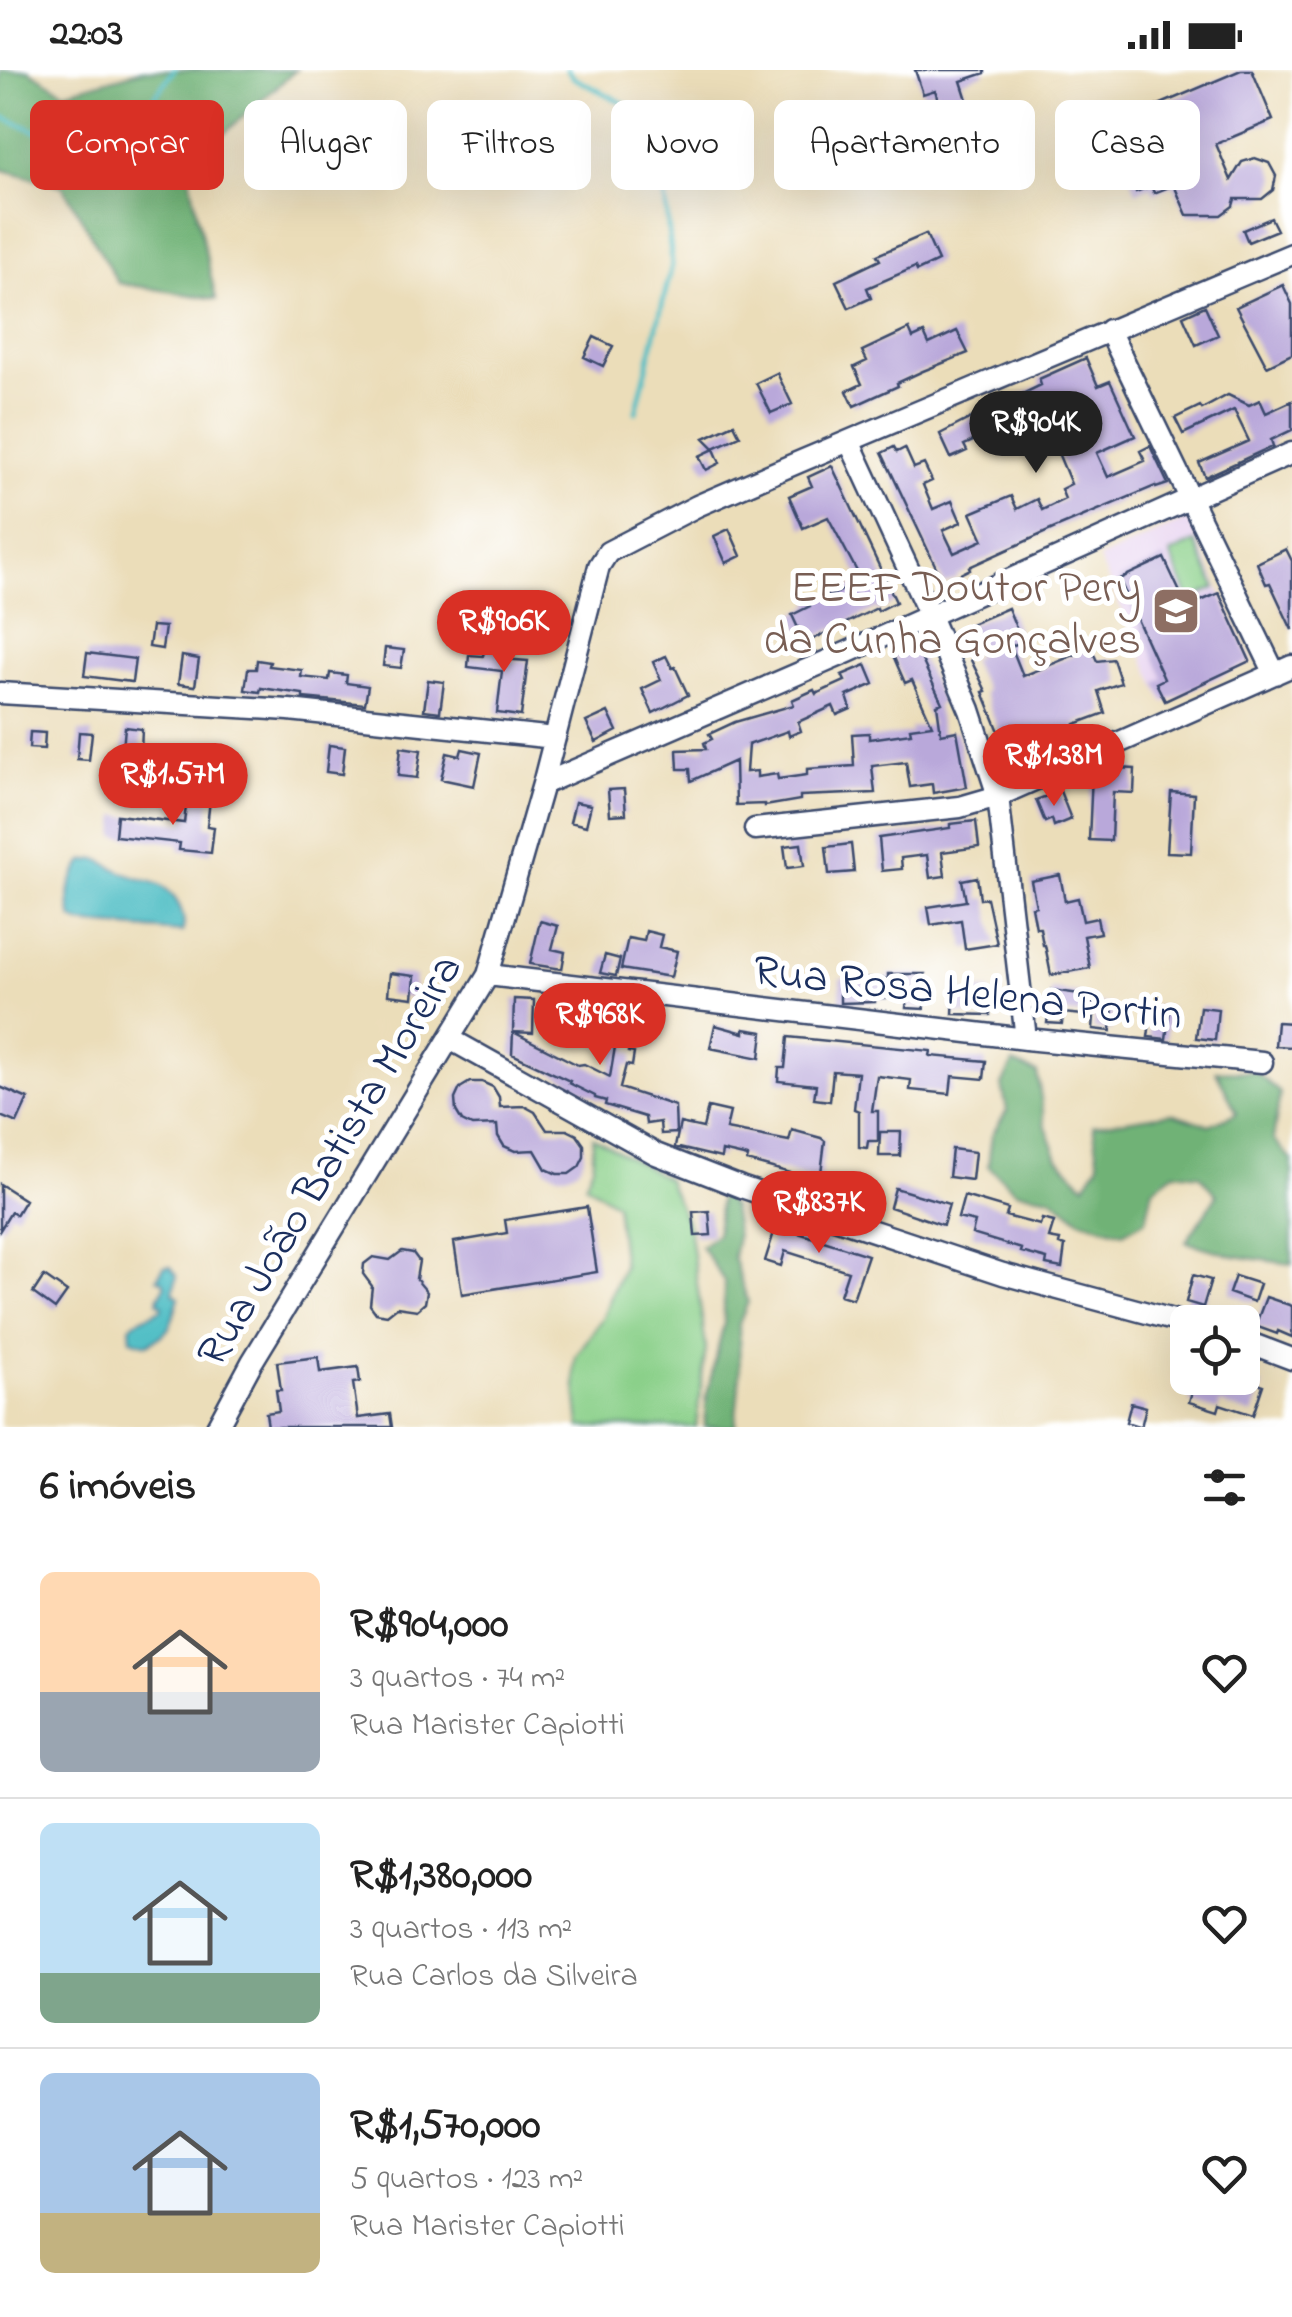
<!DOCTYPE html>
<html lang="pt">
<meta charset="utf-8">
<style>
:root{--surface:#fff;--page:#f6f6f6;--text:#222;--muted:#767676;--line:#e0e0e0;--accent:#d93025}
body{margin:0;font-family:"Indie Flower",sans-serif;background:var(--page);color:var(--text);height:100vh;display:flex;flex-direction:column;font-size:38px;white-space:nowrap}
*{box-sizing:border-box;margin:0}
p{font-size:32px;color:var(--muted)}
.icon{flex:none;width:55px;height:55px;fill:none;stroke:currentColor;stroke-width:2;stroke-linecap:round;stroke-linejoin:round}
.map{position:relative;height:1357px;overflow:hidden}
.side{display:flex;flex-direction:column;background:var(--surface);flex:1}
.side>*{flex:none}
.hud{position:absolute;left:30px;top:30px;width:1232px;height:90px;display:flex;gap:20px}
.buttons{position:absolute;left:1170px;top:1235px;display:grid;gap:20px}
.buttons a{display:grid;place-items:center;width:90px;height:90px;border-radius:15px;background:var(--surface);box-shadow:0 10px 40px #0002;font-size:50px}
.price{position:absolute;translate:-50% -85px;padding:0 22px;border-radius:35px;background:var(--accent);color:#fff;font-size:32px;line-height:65px;filter:drop-shadow(0 2px 5px #0008)}
.price::after{content:'';position:absolute;left:50%;top:60px;width:30px;height:22px;margin-left:-15px;background:inherit;clip-path:polygon(0 0,100% 0,50% 100%)}
.price.active{background:#222;color:#fff}
ul{padding:0;list-style:none}
li{display:flex;align-items:center;gap:30px;height:250px;padding:0 40px}
li+li{border-top:2px solid var(--line)}
li span{display:grid;place-items:center;flex:none;width:280px;height:200px;border-radius:15px;color:#555}
li>.icon{margin-inline-start:auto}
span .icon{width:120px;height:120px;fill:#fffc;stroke-width:1}
li b{font-size:42px}
h2{display:flex;justify-content:space-between;align-items:center;height:120px;padding:0 40px;font-size:42px}
.tag{padding:0 35px;border-radius:15px;background:var(--surface);box-shadow:0 10px 40px #0002;font-size:35px;line-height:90px}
.tag.active{background:var(--accent);color:#fff}
.status{display:flex;justify-content:space-between;align-items:center;height:70px;padding:0 50px;background:var(--surface);direction:ltr}
.status svg{height:28px;fill:currentColor}
.map>svg:first-child{display:block}
.built{fill:#e7d2f0}
.green{fill:#8bd08a;stroke:#538074;stroke-width:2.5}
.forest{fill:#70b276;stroke:#46706a;stroke-width:2.5}
.water{fill:#4fbec5;stroke:#357692;stroke-width:2.5}
.lines{fill:none;stroke-linecap:round;stroke-linejoin:round}
.stream{stroke:#4fbec5;stroke-width:5}
.building{fill:#b9a8da}
.street-casing{stroke:#3a496c;stroke-width:25}
.street{stroke:#fff;stroke-width:20}
.labels{text-anchor:middle;stroke-width:10;stroke-linejoin:round;paint-order:stroke}
.education-label{font-size:45px;fill:#785e54;stroke:#fff;text-anchor:end}
.street-label{font-size:45px;fill:#1b2f5e;stroke:#fff}
</style>
<div class="status"><b>22:03</b><svg viewBox="0 0 49 12"><path d="M0 12V9h3v3zM5 12V6h3v6zM10 12V3h3v9zM15 12V0h3v12zM26 1h20v11H26zM47 4h2v5h-2z"/></svg></div>
<div class="map">
<svg width="1292" height="1357" viewBox="0 0 1292 1357">
<rect width="100%" height="100%" fill="#fff"/>
<filter id="ink" filterUnits="userSpaceOnUse"><feTurbulence type="fractalNoise" baseFrequency=".01" numOctaves="2"/><feDisplacementMap in="SourceGraphic" scale="20" xChannelSelector="R" yChannelSelector="G"/><feConvolveMatrix kernelMatrix="1 2 1 2 8 2 1 2 1" color-interpolation-filters="sRGB"/></filter>
<filter id="wash" filterUnits="userSpaceOnUse"><feTurbulence type="fractalNoise" baseFrequency=".0048" numOctaves="4" result="noise"/><feDisplacementMap in="SourceGraphic" scale="40" xChannelSelector="R" yChannelSelector="G"/><feGaussianBlur stdDeviation="2.25" result="paint"/><feColorMatrix in="noise" values="0 0 0 0 0 0 0 0 0 0 0 0 0 0 0 0 0 1.4 0 .05"/><feComposite in="paint" operator="in"/></filter>
<g filter="url(#wash)">
<rect width="100%" height="100%" fill="#ebddb9"/>
<!-- built -->
<path class="built" d="M1188,449L1252,592L1164,633L1099,489Z"/>
<!-- green -->
<path class="green" d="M1195,472L1216,518L1190,530L1170,484Z
M593,1067L667,1109L689,1157L706,1277L696,1357H580L574,1299L576,1286L603,1247L623,1196L616,1134L585,1114L593,1095Z"/>
<!-- forest -->
<path class="forest" d="M0,0H28L65,22L143,0H296L188,95L197,145L216,229L118,213L63,116L0,99Z
M1013,993L1037,1003L1045,1054L1058,1088L1085,1115L1099,1093L1093,1055L1171,1043L1209,1055L1237,1043L1216,1001L1256,1002L1280,1023L1273,1070L1292,1090V1194L1234,1186L1186,1172L1217,1125L1200,1105L1174,1102L1153,1119L1146,1150L1123,1163L1081,1150L1051,1127L1016,1121L988,1096L992,1065L1007,1041L1002,1015Z
M720,1119L732,1138L737,1167L733,1187L748,1232L739,1254L740,1305L735,1357H704L707,1324L724,1253V1211L701,1176L717,1164Z"/>
<!-- water -->
<path class="water" d="M98,789C110,796 122,803 135,807C145,811 157,811 166,819C178,829 188,848 182,862L80,853L72,848C66,823 69,811 84,791Z
M170,1196L177,1205L173,1223L179,1227C171,1252 174,1262 147,1274L131,1269L130,1257L134,1252L162,1239L163,1235L158,1233L159,1226L165,1216L163,1211L157,1208L164,1197Z"/>
<g class="lines">
<!-- stream -->
<path class="stream" d="M567,0L574,8L647,45L663,106L672,195L636,342
M0,46L77,78L128,64L174,0"/>
</g>
<g id="blocks">
<!-- building -->
<path class="building" d="M915,0H985V3L961,11L970,39L943,47L935,20L923,24Z
M1241,0H1252L1273,50L1216,74L1231,110L1242,92L1255,88L1269,93L1276,106L1273,120L1262,129H1235L1233,136L1221,145H1187L1174,115L1154,123L1151,116L1136,122L1124,93L1129,91L1116,59L1130,53L1128,48Z
M1271,148L1277,160L1248,172L1243,160Z
M926,164L938,191L917,201L915,197L867,218L871,228L849,238L836,211L880,190L877,185Z
M1283,215L1292,234V284L1267,296L1236,237Z
M1205,236L1218,265L1196,275L1183,246Z
M909,259L913,268L924,263L929,274L957,261L968,283L923,301L897,313L898,316L854,336L847,321L862,314L854,297L867,291L862,281Z
M594,267L613,276L603,296L584,287Z
M1086,288L1098,316L1110,311L1135,366L1097,383L1108,407L1145,391L1140,381L1150,376L1168,414L1156,418L1155,416L1053,459L969,497L970,499L956,506L958,508L944,514L882,383L894,377L897,382L905,378L914,398L924,394L932,411L923,415L933,439L952,431L961,452L943,460L954,483L983,470L971,443L1011,426L1017,439L1037,429L1042,440L1065,429L1061,419L1071,414L1058,383L1081,373L1074,358L1086,353L1073,325L1023,352L1012,329L1041,315L1039,309Z
M777,303L792,334L771,343L756,313Z
M1228,325L1249,335L1260,330L1266,343L1292,331V360L1271,370L1273,376L1205,407L1199,393L1249,371L1234,340L1183,364L1175,348L1200,336L1202,339Z
M975,346L984,366L964,375L967,381L951,388L940,364Z
M734,354L740,366L714,378L704,368Z
M714,379L720,393L706,400L699,386Z
M832,396L896,532L878,541L877,538L805,573L792,545L810,536L809,532L826,524L828,527L862,511L828,447L803,458L789,426L812,416L808,407Z
M729,459L741,486L726,493L714,466Z
M1286,479L1292,491V560L1270,513L1266,514L1257,493Z
M1164,488L1187,537L1219,523L1250,591L1165,631L1156,613L1164,609L1119,509Z
M1008,538L1022,572L1011,576L1023,606L1091,578L1097,591L1113,589L1121,613L1098,621L1105,643L1075,654L1078,663L1037,678V679L1011,691L983,622L986,621L971,590L977,587L964,557Z
M152,556L165,557L162,579L149,577Z
M488,564L505,567L502,589L528,591L521,646L497,643L502,601L468,597L469,585L483,586Z
M913,571L942,633L937,635L941,664L957,661L967,717L933,723L932,714L910,717L906,692L872,696L875,723L800,726V730L765,736V734L736,735L735,691L691,711L690,699H678L677,680L706,679L704,673L712,669L709,664L735,652L794,635L792,630L814,620L816,624L845,611L842,605L866,595L874,614L847,626L851,639L837,645L833,636L798,652L801,661L789,666L788,661L748,675L746,702L757,701V707L777,704L778,709L807,705V699L854,696L852,664L869,663V669L911,663L910,658L932,655L912,610L905,613L891,581Z
M385,578L404,580L401,598L383,596Z
M87,583L135,589L132,612L84,606Z
M182,586L199,589L195,616L178,614Z
M666,586L672,598L675,597L688,625L653,643L642,619L661,610L653,592Z
M257,590L270,592L269,596L302,600L301,607L329,610L330,603L347,605L346,613L368,616L365,634L303,628V624L261,618L260,622L245,620L248,599H256Z
M428,610L444,612L440,642L424,640Z
M608,642L617,661L596,672L586,652Z
M125,657L142,659L141,680L123,679Z
M30,662L45,663L44,679L29,678Z
M79,662L92,663L89,690L77,689Z
M329,675L345,677L342,704L326,702Z
M401,677L421,680L417,708L398,706Z
M462,679L481,683L474,716L441,709L447,683L460,686Z
M1119,698L1135,699L1134,723L1113,722L1111,771L1089,770L1092,704L1118,705Z
M624,719L626,744L610,745L608,720Z
M1060,721L1071,749L1054,756L1052,749L1045,752L1036,730Z
M1171,722L1194,724L1191,783L1167,782Z
M187,728L210,730L207,756L214,757L211,783L179,780L180,773L115,766L117,745L184,753Z
M575,732L591,735L586,756L570,752Z
M976,751L979,777L942,782L945,806L930,808L927,785L901,788L902,799L882,801L879,768L950,758V754Z
M801,774L804,796L787,798L784,776Z
M851,774L854,802L829,804L826,777Z
M1060,805L1065,831L1078,828L1083,851L1097,848L1100,863L1084,866L1090,898L1051,905L1045,875H1043L1040,858H1036L1032,837L1036,836L1031,811Z
M977,807L980,829L987,828L997,874L965,879L961,850L931,855L928,837L966,831L962,810Z
M540,851L558,856L552,879L565,882L562,899L530,894Z
M646,861L662,865L659,877L677,881L671,907L621,899L628,868L644,871Z
M605,885L620,889L616,906L600,903Z
M390,903L415,906L413,928L388,925Z
M888,904H925L924,939L906,938L907,928H875V932L840,933V908L888,909Z
M972,919L990,920V945L953,944L954,921L972,922Z
M1051,920L1080,924V928L1091,929L1090,933L1113,935L1111,961L1093,959L1094,946L1063,943L1062,954L1047,953Z
M514,929L534,930L533,963L513,962Z
M1152,936L1170,938L1166,969L1148,967Z
M574,937L604,938L603,952L631,955L628,982L634,983L632,996L626,995L620,1018L675,1036L676,1063L661,1064L660,1052L646,1054L645,1047L605,1035L606,1031L595,1028V1026L569,1013L570,1011L512,984L513,962L578,995L584,994L610,1007L615,977L602,976L604,967L573,965Z
M1200,937L1218,939L1215,970L1196,968Z
M1277,952L1292,953V977L1275,976Z
M715,955L744,963V959L763,962L760,988L710,978Z
M788,967L931,981L930,986L986,991L984,1009L952,1006L950,1024L910,1020L911,1010L877,1006L872,1041H878V1071H868L867,1078L859,1077V1041L854,1039L858,1003L833,1001L830,1031L814,1029L816,1015L778,1011L779,998H785Z
M470,1012H482L493,1017L499,1027L500,1037L524,1036L535,1042L547,1060H567L577,1065L584,1075V1087L579,1097L569,1104H557L546,1099L535,1080L515,1081L504,1076L498,1066L497,1055L472,1056L462,1051L456,1041L455,1029L460,1018Z
M0,1017L28,1029L17,1053L0,1046Z
M708,1037L730,1042L726,1059L789,1071L792,1060L821,1068L825,1071L820,1111L747,1091L748,1087L722,1081L721,1088L675,1077L680,1053L703,1058Z
M880,1062H901L900,1086H879Z
M952,1079L975,1082L972,1110L949,1107Z
M0,1114L25,1130L16,1145L11,1142L0,1160Z
M895,1118L949,1134L943,1155L890,1137Z
M964,1126L1008,1139L1006,1146L1040,1155L1042,1149L1054,1152L1049,1168L1060,1170L1059,1174L1065,1176L1062,1198L1046,1195L1047,1189L1021,1182L1022,1179L972,1164L975,1152L958,1148Z
M587,1137L597,1202L462,1224L454,1172L507,1163L505,1150Z
M709,1141L711,1165L695,1166L693,1142Z
M776,1156L868,1185L853,1229L840,1225L848,1201L785,1181L781,1196L765,1191Z
M402,1181L413,1183L419,1191L416,1209L427,1222L425,1233L417,1240L397,1237L387,1245L376,1243L370,1235L372,1216L363,1204L364,1194L373,1187L390,1190Z
M1193,1205L1211,1210L1203,1237L1186,1232Z
M44,1206L67,1222L55,1239L33,1223Z
M1235,1206L1260,1214L1254,1232L1229,1223Z
M1266,1227L1292,1236V1267L1278,1261L1277,1264L1255,1256Z
M318,1287L320,1302L358,1297L360,1312L353,1313L358,1348L390,1344L392,1357H268L266,1343L279,1341L276,1320H281L277,1292Z
M1206,1308H1241L1263,1315L1253,1345L1220,1334L1218,1341L1189,1332L1194,1314L1203,1317Z
M1131,1333L1146,1337L1141,1357L1126,1352Z"/>
</g>
</g>
<g filter="url(#ink)">
<use href="#blocks" fill-opacity="0" stroke="#3a496c" stroke-width="2.5"/>
<g class="lines">
<!-- street casing -->
<g class="street-casing">
<path id="street" d="M1109,260L1275,604
M849,371L930,546L970,640L998,726L1026,969
M0,623L289,640L555,668
M543,714L848,582L1292,383
M755,759L960,737L998,726L1292,596
M488,905L1026,969L1262,992
M450,969L656,1084L741,1117L1003,1204L1188,1254
M1242,1270L1292,1289
M217,1357L252,1292L488,905L543,714L599,496L608,482L697,436L799,392L1292,184"/>
</g>
<!-- street -->
<use href="#street" class="street"/>
</g>
</g>
<!-- icons -->
<defs>
<g id="school-square" transform="scale(2.5)"><rect x="-9" y="-9" width="18" height="18" rx="4" fill="#8d6e63" stroke="#fff"/><path d="M0-5L7-2L0 1L-7-2ZM-4 1L0 2.5L4 1V4Q0 6-4 4Z" fill="#fff"/></g>
</defs>
<g fill-rule="evenodd">
<use href="#school-square" x="1176" y="541"/>
</g>
<g class="labels">
<!-- education labels -->
<g class="education-label">
<text x="1141" y="531">EEEF Doutor Pery<tspan x="1141" dy="52">da Cunha Gonçalves</tspan></text>
</g>
<!-- street labels -->
<g class="street-label">
<text transform="translate(968 920) rotate(6)" y="16">Rua Rosa Helena Portin</text>
<text transform="translate(327 1089) rotate(-59)" y="16">Rua João Batista Moreira</text>
</g>
</g>
</svg>
<div class="buttons">
<a><svg class="icon" aria-label="locate" viewBox="0 0 24 24"><circle cx="12" cy="12" r="6"/><path d="M12 2v4M12 18v4M2 12h4M18 12h4"/></svg></a>
</div>
<b class="price active" style="left:1036px;top:406px">R$904K</b>
<b class="price" style="left:504px;top:605px">R$906K</b>
<b class="price" style="left:1054px;top:739px">R$1.38M</b>
<b class="price" style="left:173px;top:758px">R$1.57M</b>
<b class="price" style="left:600px;top:998px">R$968K</b>
<b class="price" style="left:819px;top:1186px">R$837K</b>
<div class="hud">
<a class="tag active">Comprar</a>
<a class="tag">Alugar</a>
<a class="tag">Filtros</a>
<a class="tag">Novo</a>
<a class="tag">Apartamento</a>
<a class="tag">Casa</a>
</div>
</div>
<section class="side">
<h2>6 imóveis<svg class="icon" aria-label="filters" viewBox="0 0 24 24"><path d="M4 7h16M4 17h16"/><circle cx="9" cy="7" r="2"/><circle cx="15" cy="17" r="2"/></svg></h2>
<ul>
<li><span style="background:linear-gradient(#ffd9b3 60%,#9aa5b1 0)"><svg class="icon" aria-label="home" viewBox="0 0 24 24"><path d="M3 11l9-7 9 7M6 9v11h12V9"/></svg></span><div><b>R$904,000</b><p>3 quartos · 74 m²</p><p>Rua Marister Capiotti</p></div><svg class="icon" aria-label="heart" viewBox="0 0 24 24"><path d="M12 20l-8-8c-3-5 5-10 8-4 3-6 11-1 8 4z"/></svg></li>
<li><span style="background:linear-gradient(#bfe0f5 75%,#7fa58c 0)"><svg class="icon" aria-label="home" viewBox="0 0 24 24"><path d="M3 11l9-7 9 7M6 9v11h12V9"/></svg></span><div><b>R$1,380,000</b><p>3 quartos · 113 m²</p><p>Rua Carlos da Silveira</p></div><svg class="icon" aria-label="heart" viewBox="0 0 24 24"><path d="M12 20l-8-8c-3-5 5-10 8-4 3-6 11-1 8 4z"/></svg></li>
<li><span style="background:linear-gradient(#a9c7e8 70%,#c2b280 0)"><svg class="icon" aria-label="home" viewBox="0 0 24 24"><path d="M3 11l9-7 9 7M6 9v11h12V9"/></svg></span><div><b>R$1,570,000</b><p>5 quartos · 123 m²</p><p>Rua Marister Capiotti</p></div><svg class="icon" aria-label="heart" viewBox="0 0 24 24"><path d="M12 20l-8-8c-3-5 5-10 8-4 3-6 11-1 8 4z"/></svg></li>
</ul>
</section>
